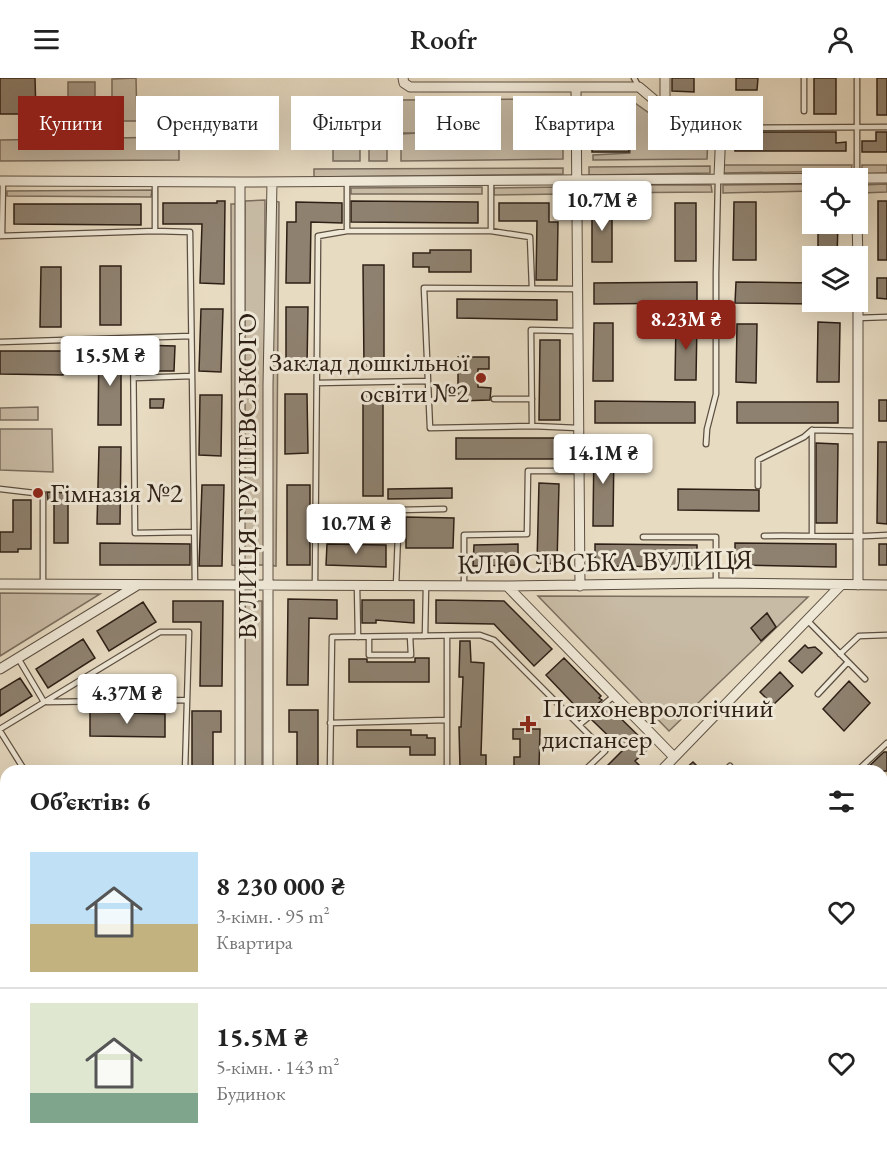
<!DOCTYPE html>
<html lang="uk">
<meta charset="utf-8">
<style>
:root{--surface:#fff;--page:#f2f2f2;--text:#222;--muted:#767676;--line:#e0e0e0;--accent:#8f2418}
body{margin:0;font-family:"EB Garamond",serif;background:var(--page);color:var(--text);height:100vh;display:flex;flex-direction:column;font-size:22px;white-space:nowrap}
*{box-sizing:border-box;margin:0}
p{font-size:20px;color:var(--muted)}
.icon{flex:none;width:33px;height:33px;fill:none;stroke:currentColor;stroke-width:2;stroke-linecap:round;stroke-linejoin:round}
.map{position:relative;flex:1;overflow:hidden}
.panel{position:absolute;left:0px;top:687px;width:888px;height:386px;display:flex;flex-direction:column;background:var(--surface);border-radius:18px 18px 0 0;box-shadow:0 6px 24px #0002}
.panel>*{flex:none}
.hud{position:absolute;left:18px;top:18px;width:852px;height:54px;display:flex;gap:12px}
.buttons{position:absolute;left:802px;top:90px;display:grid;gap:12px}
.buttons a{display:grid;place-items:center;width:66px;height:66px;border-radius:0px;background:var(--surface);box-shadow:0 6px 24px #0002;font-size:30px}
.price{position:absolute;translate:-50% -51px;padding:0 14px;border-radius:6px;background:#fff;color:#222;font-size:20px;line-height:39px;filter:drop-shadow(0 2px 3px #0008)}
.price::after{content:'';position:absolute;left:50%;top:36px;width:18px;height:14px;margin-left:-9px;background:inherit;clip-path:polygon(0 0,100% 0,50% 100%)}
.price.selected{background:var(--accent);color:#fff}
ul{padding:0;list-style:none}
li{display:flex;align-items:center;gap:18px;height:150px;padding:0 30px}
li+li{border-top:2px solid var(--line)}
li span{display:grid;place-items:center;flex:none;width:168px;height:120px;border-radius:0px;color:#555}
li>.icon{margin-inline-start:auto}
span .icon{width:72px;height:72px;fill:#fffc;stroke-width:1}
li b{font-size:26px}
h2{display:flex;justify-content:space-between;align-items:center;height:72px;padding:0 30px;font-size:26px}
.chip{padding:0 21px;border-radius:0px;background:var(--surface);box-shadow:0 6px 24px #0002;font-size:21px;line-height:54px}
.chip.selected{background:var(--accent);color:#fff}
header{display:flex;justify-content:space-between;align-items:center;height:78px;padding:0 30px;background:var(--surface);font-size:27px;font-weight:600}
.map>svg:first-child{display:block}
.green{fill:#c8bba5;stroke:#7b6e5e;stroke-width:1.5}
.water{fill:#a89b88;stroke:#776a5a;stroke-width:1.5}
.building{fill:#8e816f;stroke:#2e2016;stroke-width:1.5}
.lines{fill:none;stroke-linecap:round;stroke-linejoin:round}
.lane-casing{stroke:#5c4f41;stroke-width:7}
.street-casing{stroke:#5c4f41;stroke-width:11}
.lane{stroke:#efe8d7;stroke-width:4.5}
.street{stroke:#efe8d7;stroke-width:9}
.poi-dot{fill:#8f2418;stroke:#efe8d7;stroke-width:2}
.labels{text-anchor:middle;stroke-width:6;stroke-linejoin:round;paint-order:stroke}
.poi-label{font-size:27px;fill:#2e2016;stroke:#efe8d7;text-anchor:start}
.street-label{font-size:27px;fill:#2e2016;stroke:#efe8d7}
</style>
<header><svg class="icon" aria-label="menu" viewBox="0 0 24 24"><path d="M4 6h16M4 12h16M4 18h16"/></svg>Roofr<svg class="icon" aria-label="person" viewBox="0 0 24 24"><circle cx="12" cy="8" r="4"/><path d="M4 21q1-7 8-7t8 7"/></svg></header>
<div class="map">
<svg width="887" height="1072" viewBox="0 0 887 1072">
<rect width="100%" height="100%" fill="#e7dbc2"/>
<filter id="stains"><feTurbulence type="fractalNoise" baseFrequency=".00333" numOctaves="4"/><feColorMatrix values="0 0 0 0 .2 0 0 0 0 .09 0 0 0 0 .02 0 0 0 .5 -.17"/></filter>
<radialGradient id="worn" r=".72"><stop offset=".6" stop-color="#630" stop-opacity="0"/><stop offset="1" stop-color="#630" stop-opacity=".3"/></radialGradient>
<!-- green -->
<path class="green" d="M136,0L137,43H112V1Z
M628,20L666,47L680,51L703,52L708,59L707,81L593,82V77L630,75L632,52L615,51L614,27H594L592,22Z
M563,21L564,49L566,50L565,56H563V81L401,83V56L417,55H399V50H401L400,22Z
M359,23L337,51H333L332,24Z
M369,23H387L388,49H369Z
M333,57H360V83H333Z
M369,57H387V83H369Z
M170,59V68L179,69V82L0,83V62Z
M722,87H852L851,93L722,95Z
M862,87H887V95L862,96Z
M710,88V95L589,97V89Z
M563,90V96L314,99V91Z
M813,106V113L723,115V107Z
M887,106V114L862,115V107Z
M589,107H711L712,114L589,115Z
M482,109V116H351V110Z
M564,109V116L494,117V110Z
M152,112L151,119L7,118V113Z
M265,122L264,487H244L245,123Z
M274,123L279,124L276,488L270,487Z
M231,126H238L237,488L232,487Z
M38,329V342H0V330Z
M0,351H52L53,394L0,392Z
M0,515L100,516L0,578Z
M538,518L808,519L669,653Z
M245,523H262V693H245Z
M6,875V1066L114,1067L115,1072H0V876Z
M882,988L887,996V1072H598V1066H882Z
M182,1067H235V1072H183Z"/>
<!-- water -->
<path class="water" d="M68,4H95V31H68Z"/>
<!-- building -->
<path class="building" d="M0,0H35L36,36H0Z
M672,0H694V14L672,13Z
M736,0H758L757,12H736Z
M814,0H836V36H814Z
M877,0H887V37H877Z
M612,28V55H628L629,74H592V30Z
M736,54H836V65L846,64V73H735Z
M876,54H887V74H862V63H876Z
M217,123H225L224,206L200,205L202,146H163V125H217Z
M351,123L478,124V145L351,144Z
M878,123H887V182H878Z
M296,124L342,125V145L311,144L310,205H286L287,144H296Z
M592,124H612V184H592Z
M734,124H756V182H733Z
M499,125H549V144H558L557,202H536L537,143H499Z
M675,125H696V183H675Z
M14,126H141V147L14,146Z
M818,146H838L837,178H818Z
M430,172H471V194H429V189H413V175H430Z
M363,187H384V288L364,289Z
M100,188H121V247H100Z
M41,189H61V249H40Z
M877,200H887V221L877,220Z
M697,204V225L594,226V205Z
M736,204L813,205V226L735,225Z
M457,221L557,222V242L457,240Z
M286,229H308L307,288H286Z
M201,231H223L221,294L199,293Z
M676,244H697L696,302H675Z
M818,244L840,245L839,304H817Z
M594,245H613V303H593Z
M737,246H757L756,305L736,304Z
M540,262H560V342H539Z
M138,267L175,268L174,293H138Z
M99,270H121V347H98Z
M0,273H63V297L0,296Z
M458,279H489V291H478V309L491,310L490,322L458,323Z
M285,316H307L308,375L285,376Z
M363,316H383V418H363Z
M200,317H222L221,378L199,377Z
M150,321H164L163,330H150Z
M879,322H887V343H879Z
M595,323L695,324V345H595Z
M737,324H838V345H737Z
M456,360H558V381H456Z
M878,364H887V446L877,445Z
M816,365L838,366L837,445H816Z
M594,366L614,367L613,448H593Z
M99,369H121L120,446H97Z
M539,405L559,406L557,486L537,485Z
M202,407H224L222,488H199Z
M287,407H310V487H287Z
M452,410V420L388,421V411Z
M678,411L759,412V433L678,432Z
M47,414L68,415V465H54V422H48Z
M13,422H31V471H18V474H0V454H13Z
M406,439L454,440L453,470H406Z
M100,465L190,466V487H100Z
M735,465L836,466V489L735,487Z
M327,466L386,467V489L326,487Z
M518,466V487L473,488L474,467Z
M595,466L697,467V489L595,488Z
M879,466H887V487H879Z
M288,521L337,522V541L309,540L308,607H287Z
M362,522H414V545L376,542V545H362Z
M436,522L504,523L552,571L534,588L494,546L436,545Z
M173,523H223L222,608H200L201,544H173Z
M143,524L156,544L109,573L97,553Z
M767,535L776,549L761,563L751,550Z
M83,561L95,580L48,610L36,591Z
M460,563H470L471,584L484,585L481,677H486V693H463V690H460L459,649H461L463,599H459Z
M805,567L808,570L815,569L822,575L802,595L789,583Z
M415,580H429V604H349V581H367V584H415Z
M564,580L601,618L599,620L602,622L586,636H583L546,597Z
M780,594L793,608L773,627L760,614Z
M20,600L32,618L0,638V612Z
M849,603L870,625L844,653L823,631Z
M608,628L650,669L635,683L640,688L635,693H602L623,672L592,642Z
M289,632H318V693H297V654H289Z
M192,633H221V654H213V693H192Z
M90,634L165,636V659L90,658Z
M513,651H540L539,690H514V679H520V661H513Z
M357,652H411V657H427V660H435V677H410V669H357Z
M884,674H887V693H864Z
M693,684L702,693H683Z"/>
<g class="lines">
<!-- lane casing -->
<g class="lane-casing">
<path id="lane" d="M634,0L639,9
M857,0V99
M804,33V0
M722,50L887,49
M347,103V153
M155,104V153L190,154L195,507
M491,153V103
M0,158L155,153
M2,158L3,103
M576,211L424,210L430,350L532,348L578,350
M858,240L887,239
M133,261L135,455L193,454
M0,264L191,258
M134,300L192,298
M317,305L427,303
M494,321H532
M532,348L531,252L577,253
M706,366L707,351L716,316V195L718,102
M758,408V382L804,359L812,352
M0,411L43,416V506
M398,457L399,432L444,431
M812,457V352L858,353
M764,458C805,457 846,460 887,457
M316,459L398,457L396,508
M643,459H716V505
M315,507L318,158L347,153H491L530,159L532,210
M464,507V457L527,456L528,393H577
M357,508L358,559
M807,542L865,601
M425,558L426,508
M447,558V693
M369,559V577H411L410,558
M840,576L859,558L887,557
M18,580L44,624
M818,616L848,584
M47,624L187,622
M330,645L447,642
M579,647L614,618
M0,651L160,554H189L185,693
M0,653L25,693
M330,693L332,559L480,557L494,562L605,673L584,693
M725,693L730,688
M857,693L887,665
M882,727L887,732
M882,741L887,736
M0,787L6,795
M882,821H887
M882,875L887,874
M0,897L6,896
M0,925L6,922
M882,951H887
M0,955L6,951
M105,1066L106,1072
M142,1066L143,1072
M581,1066V1072
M309,1072V1066"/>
</g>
<!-- street casing -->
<g class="street-casing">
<path id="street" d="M403,0L404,5L410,9H639L665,31L701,38L721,50L719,99
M665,0V31
M576,10L580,508
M0,103L240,104L887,100
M857,146L858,178
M858,224V507
M0,506L507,508L716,505L887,507
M507,508L674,679
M0,591L136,508
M240,693V104
M268,693V307L272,104
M661,693L841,507
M0,854H6
M253,1072V1066"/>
</g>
<!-- lane -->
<use href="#lane" class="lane"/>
<!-- street -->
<use href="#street" class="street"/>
</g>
<!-- markers -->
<g class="poi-dot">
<circle cx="481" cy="300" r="6"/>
<circle cx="38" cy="415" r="6"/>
<path d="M525 637h6v6h6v6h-6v6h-6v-6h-6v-6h6z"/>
</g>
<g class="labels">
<!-- poi labels -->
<g class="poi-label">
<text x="469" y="293" text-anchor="end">Заклад дошкільної<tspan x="469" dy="31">освіти №2</tspan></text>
<text x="50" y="424">Гімназія №2</text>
<text x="542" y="639">Психоневрологічний<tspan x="542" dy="31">диспансер</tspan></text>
</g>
<!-- street labels -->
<g class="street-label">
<text transform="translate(247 398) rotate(-90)" y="9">ВУЛИЦЯ ГРУШЕВСЬКОГО</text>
<text transform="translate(605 484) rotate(-1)" y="9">КЛЮСІВСЬКА ВУЛИЦЯ</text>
</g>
</g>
<rect width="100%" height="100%" filter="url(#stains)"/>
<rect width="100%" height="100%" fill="url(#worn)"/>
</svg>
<div class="buttons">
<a><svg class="icon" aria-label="locate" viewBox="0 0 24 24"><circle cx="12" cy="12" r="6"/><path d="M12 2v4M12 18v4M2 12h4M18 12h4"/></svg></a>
<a><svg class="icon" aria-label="layers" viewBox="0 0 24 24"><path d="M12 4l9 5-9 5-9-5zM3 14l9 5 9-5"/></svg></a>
</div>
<b class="price" style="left:602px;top:154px">10.7M ₴</b>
<b class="price selected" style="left:686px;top:273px">8.23M ₴</b>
<b class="price" style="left:110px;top:309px">15.5M ₴</b>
<b class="price" style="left:603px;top:407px">14.1M ₴</b>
<b class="price" style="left:356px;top:477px">10.7M ₴</b>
<b class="price" style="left:127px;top:647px">4.37M ₴</b>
<div class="hud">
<a class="chip selected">Купити</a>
<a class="chip">Орендувати</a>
<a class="chip">Фільтри</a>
<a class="chip">Нове</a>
<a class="chip">Квартира</a>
<a class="chip">Будинок</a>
</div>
<section class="panel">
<h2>Об’єктів: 6<svg class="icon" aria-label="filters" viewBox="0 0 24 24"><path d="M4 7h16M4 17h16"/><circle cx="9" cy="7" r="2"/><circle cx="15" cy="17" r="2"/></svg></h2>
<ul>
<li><span style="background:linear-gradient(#bfe0f5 60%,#c2b280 0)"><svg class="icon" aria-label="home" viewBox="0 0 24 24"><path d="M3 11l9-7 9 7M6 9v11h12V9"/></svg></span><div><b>8 230 000 ₴</b><p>3-кімн. · 95 m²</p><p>Квартира</p></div><svg class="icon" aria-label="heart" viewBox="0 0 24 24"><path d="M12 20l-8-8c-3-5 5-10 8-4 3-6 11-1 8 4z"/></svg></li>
<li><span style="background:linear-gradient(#dfe7d0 75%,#7fa58c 0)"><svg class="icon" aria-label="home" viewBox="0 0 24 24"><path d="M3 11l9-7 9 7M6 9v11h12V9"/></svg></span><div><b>15.5M ₴</b><p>5-кімн. · 143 m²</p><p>Будинок</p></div><svg class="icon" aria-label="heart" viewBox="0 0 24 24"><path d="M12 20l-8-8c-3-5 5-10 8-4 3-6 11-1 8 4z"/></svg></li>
</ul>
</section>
</div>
